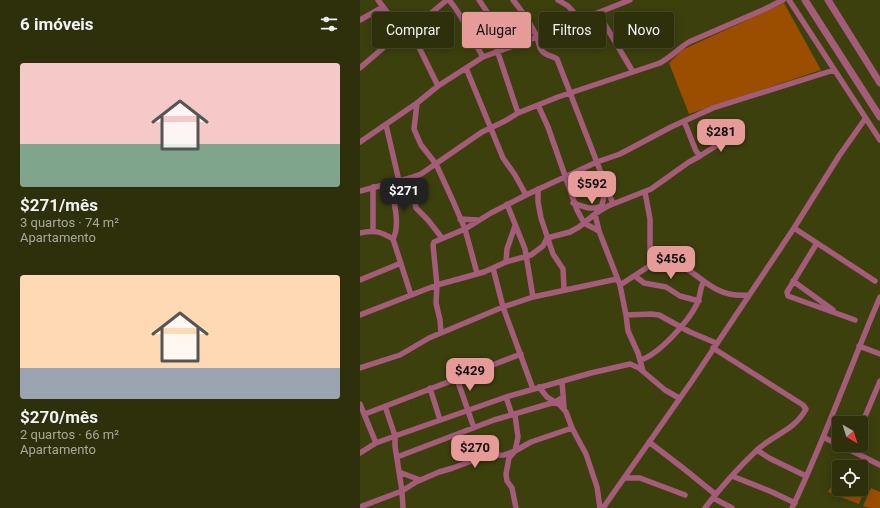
<!DOCTYPE html>
<html lang="pt">
<meta charset="utf-8">
<style>
:root{--surface:#2d300a;--page:#353813;--text:#f1f3f6;--muted:#a7a99c;--line:#484b2b;--accent:#e69b98}
body{margin:0;font-family:Roboto,sans-serif;background:var(--page);color:var(--text);height:100vh;display:flex;flex-direction:column;font-size:15px;white-space:nowrap}
*{box-sizing:border-box;margin:0}
p{font-size:13px;color:var(--muted)}
.icon{flex:none;width:22px;height:22px;fill:none;stroke:currentColor;stroke-width:2;stroke-linecap:round;stroke-linejoin:round}
.map{position:relative;flex:1;overflow:hidden}
.side{display:flex;flex-direction:column;background:var(--surface);width:360px}
.side>*{flex:none}
.guide{position:absolute;left:12px;top:12px;width:380px;height:36px;display:flex;gap:8px}
.needle{width:26px;rotate:141deg}
.tools{position:absolute;left:472px;top:416px;display:grid;gap:8px}
.tools a{display:grid;place-items:center;width:36px;height:36px;border-radius:4px;background:var(--surface);box-shadow:0 2px 10px #0003,0 0 0 1px var(--line);font-size:20px}
.price{position:absolute;translate:-50% -34px;padding:0 9px;border-radius:8px;background:var(--accent);color:#111;font-size:13px;line-height:26px;filter:drop-shadow(0 1px 2px #0008)}
.price::after{content:'';position:absolute;left:50%;top:24px;width:12px;height:9px;margin-left:-6px;background:inherit;clip-path:polygon(0 0,100% 0,50% 100%)}
.price.on{background:#222;color:#fff}
ul{padding:0;list-style:none}
li{display:grid;align-content:center;gap:8px;height:212px;padding:0 20px}
li span{display:grid;place-items:center;height:124px;border-radius:4px;color:#555}
li>.icon{margin-inline-start:auto}
span .icon{width:72px;height:72px;fill:#fffc;stroke-width:1}
li b{font-size:17px}
h2{display:flex;justify-content:space-between;align-items:center;height:48px;padding:0 20px;font-size:17px}
.tag{padding:0 14px;border-radius:4px;background:var(--surface);box-shadow:0 2px 10px #0003,0 0 0 1px var(--line);font-size:14px;line-height:36px}
.tag.on{background:var(--accent);color:#111}
main{display:flex;flex:1;min-height:0}
.map>svg:first-child{display:block}
.green{fill:#9b4d00}
.lines{fill:none;stroke-linecap:round;stroke-linejoin:round}
.minor{stroke:#a55b7a;stroke-width:5.5}
.tertiary{stroke:#a55b7a;stroke-width:7}
</style>
<main>
<section class="side">
<h2>6 imóveis<svg class="icon" aria-label="filters" viewBox="0 0 24 24"><path d="M4 7h16M4 17h16"/><circle cx="9" cy="7" r="2"/><circle cx="15" cy="17" r="2"/></svg></h2>
<ul>
<li><span style="background:linear-gradient(#f6c9c9 65%,#7fa58c 0)"><svg class="icon" aria-label="home" viewBox="0 0 24 24"><path d="M3 11l9-7 9 7M6 9v11h12V9"/></svg></span><div><b>$271/mês</b><p>3 quartos · 74 m²</p><p>Apartamento</p></div></li>
<li><span style="background:linear-gradient(#ffd9b3 75%,#9aa5b1 0)"><svg class="icon" aria-label="home" viewBox="0 0 24 24"><path d="M3 11l9-7 9 7M6 9v11h12V9"/></svg></span><div><b>$270/mês</b><p>2 quartos · 66 m²</p><p>Apartamento</p></div></li>
</ul>
</section>
<div class="map">
<svg width="520" height="508" viewBox="0 0 520 508">
<rect width="100%" height="100%" fill="#3c400d"/>
<!-- green -->
<path class="green" d="M424,3L461,70L329,114L309,63L322,50Z
M479,474V489H501V484L506,486L499,504L468,492Z
M511,488L520,492V508H510L503,506Z"/>
<g class="lines">
<!-- minor -->
<path class="minor" d="M18,0L43,33
M89,0C104,17 111,38 123,57
M119,0L150,46
M153,0C162,11 170,22 176,35C179,40 178,48 183,52C187,56 193,56 197,59L253,204
M198,0L208,6L220,19
M429,0L520,140
M238,13L273,72
M0,20L23,7
M50,29L78,86
M137,50L158,113
M0,68L30,42L59,23L87,0
M106,68L143,158L155,175L166,195
M57,103L54,129L57,136L61,145L76,164L93,201L105,229L117,273
M178,105L188,127L217,210L224,223L239,231
M26,125L39,181
M0,142L57,103L78,86L123,57L177,37L270,0
M340,156L373,135
M50,178L56,208L68,220L82,238
M30,183C33,198 41,224 33,239
M13,187V230
M178,189V202L181,218L193,254L203,269L204,289
M0,191L50,178L61,174L122,132L145,121L158,113L198,97L300,63C311,57 319,48 329,42L405,9L423,0
M285,192L290,219V266
M213,203C223,206 232,211 242,206
M147,204L165,249L173,297
M241,209L246,188
M235,214L239,231L260,285L266,315L268,331L278,353L283,371
M100,219L118,220
M434,228L515,281
M0,233C14,230 20,231 33,239L51,295
M187,238L210,232L219,227L235,214L248,206L291,189L329,162L340,156L336,151L324,121
M457,243L427,292L428,296L495,320
M146,262L147,249L155,226
M133,268L143,307L173,389
M275,276L284,283L306,287L320,296L339,301
M0,280L41,263
M433,281L473,310
M260,285L297,261C321,256 338,281 358,290C368,295 378,296 389,295
M0,315L77,285L124,272L146,262L171,255L183,246L187,238
M266,315L291,314L299,315L330,332L356,343
M81,333L80,320L76,303L77,285L73,245L74,242L105,229L131,213L166,195L237,162L260,154L311,127L353,108L474,70
M499,346L520,354
M281,360C300,353 328,322 337,304C341,296 339,289 344,281
M0,368L40,355L69,338L143,307L173,297L257,279
M97,379L114,428
M202,381L204,408
M179,387L187,397L200,405L206,412L212,428L226,454L237,487L240,508
M70,388L80,420
M146,397L152,415
M0,404L16,443
M25,406L35,436V446L42,491L43,508
M5,414L161,354
M155,415L158,437L155,451L149,458L146,474L147,481L152,488L156,508
M501,426L520,381
M463,437L479,445
M289,442L323,468L355,494
M480,445L520,465
M397,450L409,458L446,476
M0,453L16,443L35,436L146,397L231,373L270,364L279,368L305,390L319,398
M37,457L134,420L195,402L203,397
M39,472L60,480
M372,476L412,492L435,503
M264,478H280L325,495
M353,498L372,508
M0,507L42,491L56,482L79,472L93,468L124,456L144,455L155,451L171,442L212,428
M243,508L332,381L434,228L479,156L505,119
M345,508C361,487 378,468 397,450C414,434 434,431 446,409L443,405L353,348
M432,508C465,439 490,367 520,297"/>
<!-- tertiary -->
<path class="tertiary" d="M445,0L520,117
M468,0L520,83"/>
</g>
</svg>
<div class="tools">
<a><svg class="needle" viewBox="-14 -14 28 28"><path d="M0-13l5 13h-10z" fill="#e53935"/><path d="M0 13l5-13h-10z" fill="#a7a99c"/></svg></a>
<a><svg class="icon" aria-label="locate" viewBox="0 0 24 24"><circle cx="12" cy="12" r="6"/><path d="M12 2v4M12 18v4M2 12h4M18 12h4"/></svg></a>
</div>
<b class="price" style="left:361px;top:153px">$281</b>
<b class="price" style="left:232px;top:205px">$592</b>
<b class="price on" style="left:44px;top:212px">$271</b>
<b class="price" style="left:311px;top:280px">$456</b>
<b class="price" style="left:110px;top:392px">$429</b>
<b class="price" style="left:115px;top:469px">$270</b>
<div class="guide">
<a class="tag">Comprar</a>
<a class="tag on">Alugar</a>
<a class="tag">Filtros</a>
<a class="tag">Novo</a>
</div>
</div>
</main>
